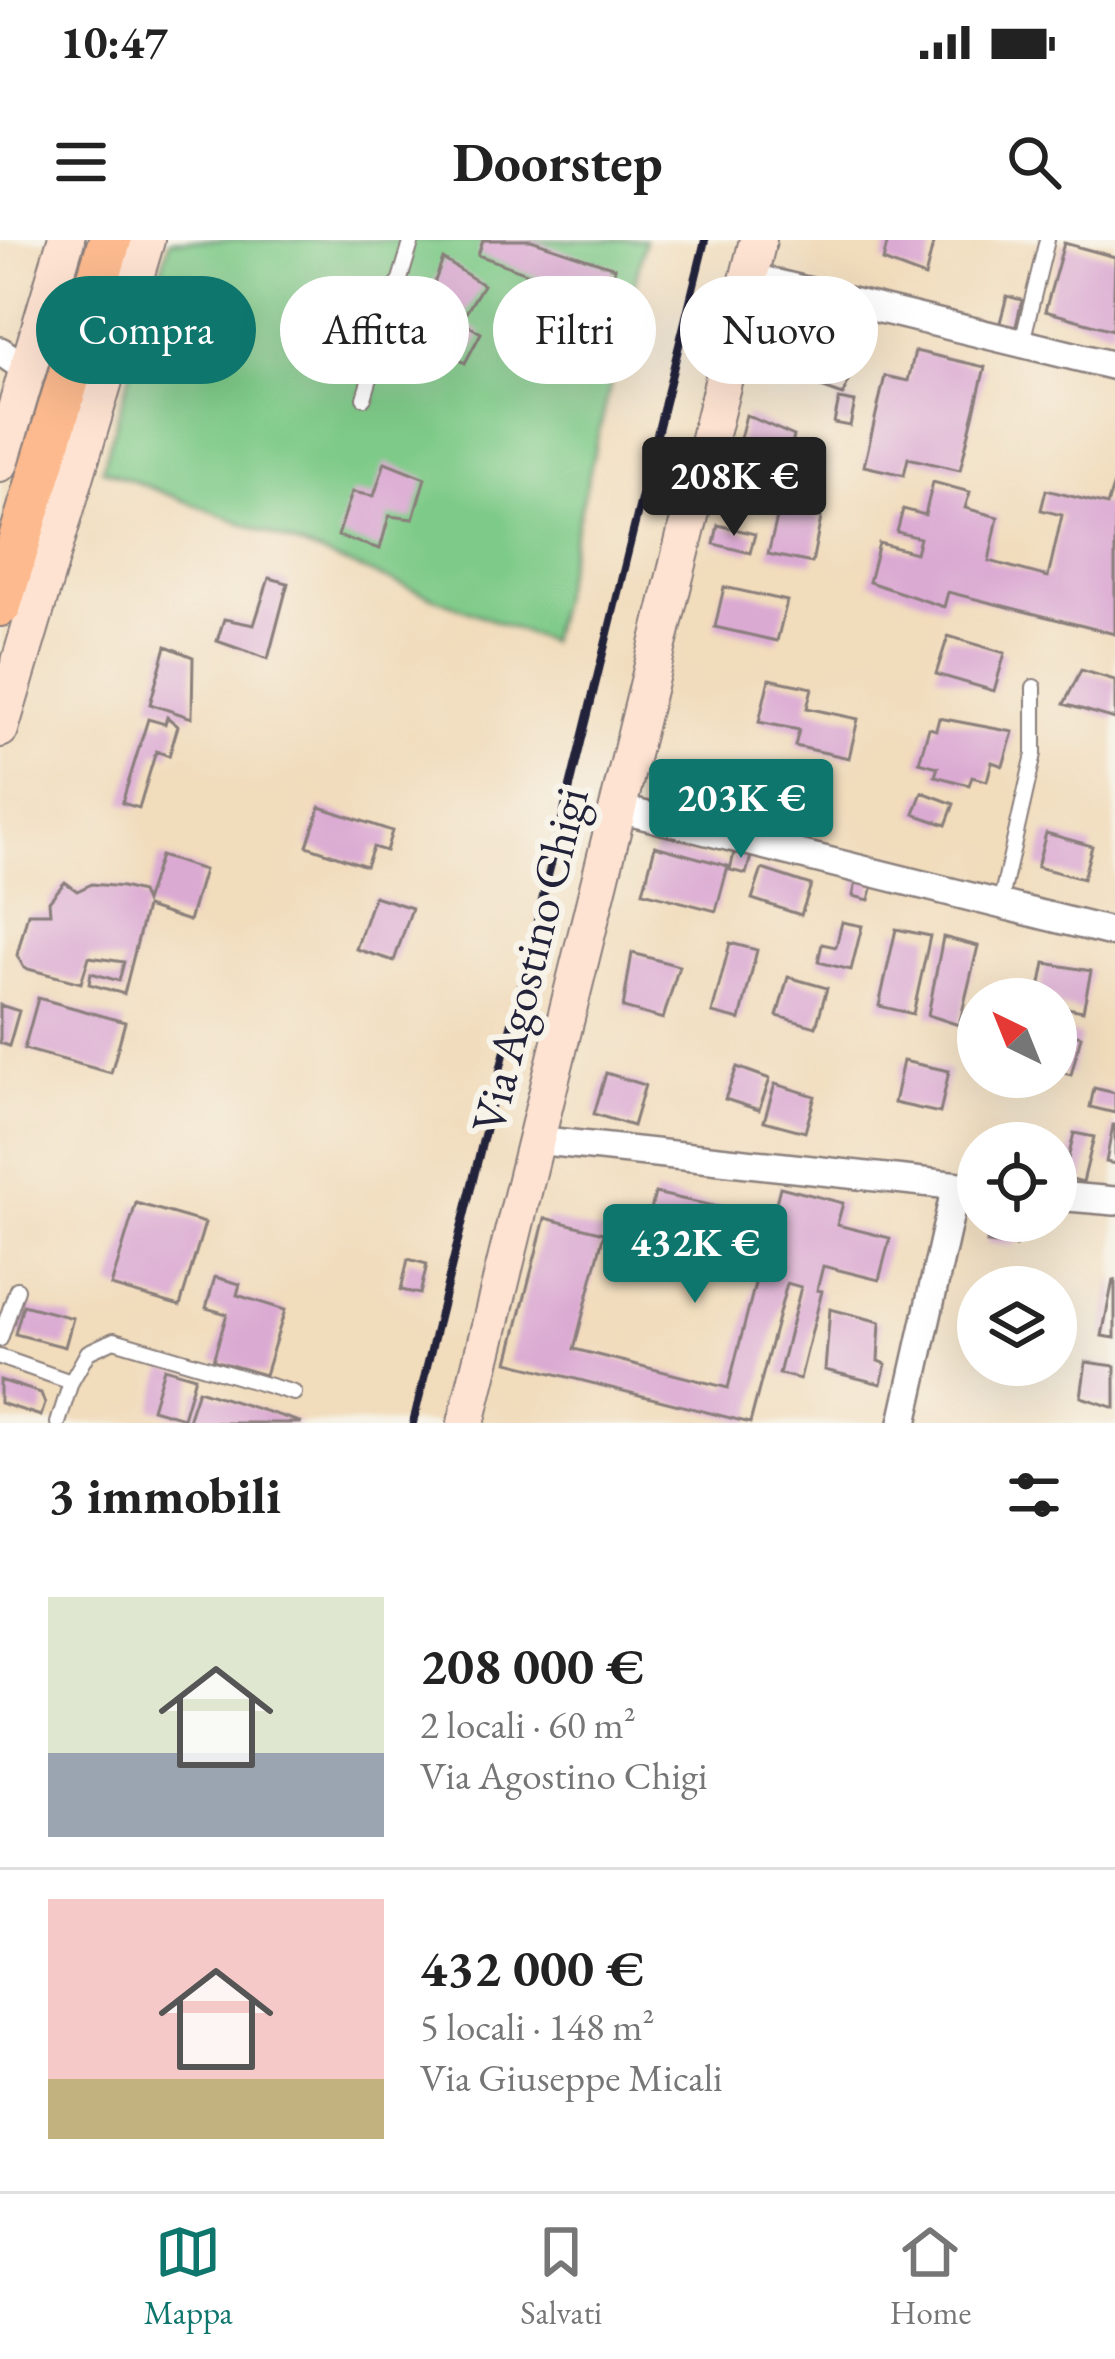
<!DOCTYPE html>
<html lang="it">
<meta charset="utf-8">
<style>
:root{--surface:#fff;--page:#f2f2f2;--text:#222;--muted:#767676;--line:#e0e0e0;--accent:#0f766e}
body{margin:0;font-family:"EB Garamond",serif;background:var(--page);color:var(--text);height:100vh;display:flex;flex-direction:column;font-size:45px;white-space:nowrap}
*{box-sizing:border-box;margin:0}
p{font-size:39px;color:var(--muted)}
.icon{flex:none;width:66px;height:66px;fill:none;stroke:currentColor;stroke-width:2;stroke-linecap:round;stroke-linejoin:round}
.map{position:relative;height:1183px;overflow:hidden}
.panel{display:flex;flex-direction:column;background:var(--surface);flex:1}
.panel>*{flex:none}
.hud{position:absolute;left:36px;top:36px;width:1044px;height:108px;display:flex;gap:24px}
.needle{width:78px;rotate:317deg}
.tools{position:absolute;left:957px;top:738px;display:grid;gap:24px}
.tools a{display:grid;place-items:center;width:120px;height:120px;border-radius:50%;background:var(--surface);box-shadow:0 12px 48px #0002;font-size:60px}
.price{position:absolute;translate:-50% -102px;padding:0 27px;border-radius:12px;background:var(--accent);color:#fff;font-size:39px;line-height:78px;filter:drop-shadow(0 3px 6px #0008)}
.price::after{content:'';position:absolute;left:50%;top:72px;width:36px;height:27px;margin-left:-18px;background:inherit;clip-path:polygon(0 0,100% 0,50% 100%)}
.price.current{background:#222;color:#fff}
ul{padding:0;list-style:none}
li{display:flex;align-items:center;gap:36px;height:300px;padding:0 48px}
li+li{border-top:3px solid var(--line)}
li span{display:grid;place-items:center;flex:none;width:336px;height:240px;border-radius:0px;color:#555}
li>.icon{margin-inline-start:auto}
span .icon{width:144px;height:144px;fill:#fffc;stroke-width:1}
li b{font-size:51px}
h2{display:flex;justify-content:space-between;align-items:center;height:144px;padding:0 48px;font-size:51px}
.tag{padding:0 42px;border-radius:54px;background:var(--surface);box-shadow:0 12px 48px #0002;font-size:42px;line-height:108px}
.tag.current{background:var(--accent);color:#fff}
.status{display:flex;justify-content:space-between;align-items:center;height:84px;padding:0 60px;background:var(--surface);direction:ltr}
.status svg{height:33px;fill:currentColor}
header{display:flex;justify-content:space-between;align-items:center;height:156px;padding:0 48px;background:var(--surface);font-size:54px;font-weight:700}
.tab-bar{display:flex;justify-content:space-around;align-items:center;height:168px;border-top:3px solid var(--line);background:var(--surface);font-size:33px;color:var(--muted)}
.tab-bar a{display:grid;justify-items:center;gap:6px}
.tab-bar .current{color:var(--accent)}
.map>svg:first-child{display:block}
.green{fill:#7eca88;stroke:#507662;stroke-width:3}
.building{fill:#dbaad3}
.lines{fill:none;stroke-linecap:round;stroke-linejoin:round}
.lane-casing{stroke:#8a7f7c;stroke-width:18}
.street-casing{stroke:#8a7f7c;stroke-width:32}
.secondary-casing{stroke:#8a7f7c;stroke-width:40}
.primary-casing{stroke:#8a7f7c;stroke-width:46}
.lane{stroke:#fff;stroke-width:14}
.street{stroke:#fff;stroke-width:27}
.secondary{stroke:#fee3d2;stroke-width:36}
.primary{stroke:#fcba8e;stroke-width:42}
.rail{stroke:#22223b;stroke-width:8}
.labels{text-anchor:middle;stroke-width:12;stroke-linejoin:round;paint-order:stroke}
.street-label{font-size:48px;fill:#22223b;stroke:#f7f3e8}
</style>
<div class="status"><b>10:47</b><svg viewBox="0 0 49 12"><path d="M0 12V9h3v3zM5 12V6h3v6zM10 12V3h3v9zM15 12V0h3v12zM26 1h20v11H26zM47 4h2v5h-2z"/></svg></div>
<header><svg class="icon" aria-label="menu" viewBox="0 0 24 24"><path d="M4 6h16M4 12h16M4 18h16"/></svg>Doorstep<svg class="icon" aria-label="search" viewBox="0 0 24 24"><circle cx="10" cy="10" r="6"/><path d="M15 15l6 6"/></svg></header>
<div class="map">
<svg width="1115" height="1183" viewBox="0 0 1115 1183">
<rect width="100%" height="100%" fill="#f7f3e8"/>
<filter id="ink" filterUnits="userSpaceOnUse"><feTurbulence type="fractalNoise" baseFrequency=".00833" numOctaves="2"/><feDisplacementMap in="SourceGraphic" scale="24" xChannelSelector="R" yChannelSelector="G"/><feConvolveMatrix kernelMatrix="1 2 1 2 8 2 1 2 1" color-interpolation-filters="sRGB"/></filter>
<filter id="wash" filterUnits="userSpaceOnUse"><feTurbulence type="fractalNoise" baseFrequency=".004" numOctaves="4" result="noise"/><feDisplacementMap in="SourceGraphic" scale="48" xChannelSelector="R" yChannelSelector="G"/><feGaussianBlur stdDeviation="2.7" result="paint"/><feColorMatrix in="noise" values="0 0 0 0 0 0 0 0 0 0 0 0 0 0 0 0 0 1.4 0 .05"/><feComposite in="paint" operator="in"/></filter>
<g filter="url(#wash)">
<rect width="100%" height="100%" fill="#f1dcbc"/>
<!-- green -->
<path class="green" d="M170,0H645L549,402L102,229Z"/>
<g id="blocks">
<!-- building -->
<path class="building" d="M483,0H531L615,28L606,62L478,15Z
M888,0H934L925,37L883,21Z
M1064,3L1115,17L1113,90L1045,71Z
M443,19L483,45L461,81L481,93L465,123L415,96Z
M1007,56L1022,60L1015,90L999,86Z
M801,94L858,115L843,155L799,139L806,122L792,117Z
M915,111L985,127L960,230L908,218L904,235L864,226L885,136L908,141Z
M772,125L788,129L785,142L768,138Z
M839,159L855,162L850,186L834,183Z
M746,175L794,196L786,227L736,214Z
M385,222L425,238L413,279L389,276L380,309L338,296L352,252L374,256Z
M734,228L773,238L766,265L727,255Z
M1115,241V394L948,352L944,367L869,342L879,303L916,313L920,298L897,292L903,269L925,275L933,242L970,252L965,268L998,277L989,321L1048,337L1062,275L1041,270L1046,250L1107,265Z
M780,266L821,278L812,323L768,314Z
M718,285L755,294L750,313L714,304Z
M269,338L288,343L268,419L217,401L224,379L254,385Z
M724,347L787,361L777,401L715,387Z
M948,396L1005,413L994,451L936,434Z
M166,406L193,417L192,478L150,464Z
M1081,430L1115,440V479L1064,464Z
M769,439L812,448L807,468L858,479L849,518L795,506L799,490L759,482Z
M167,477L178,486L169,516L156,511L139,568L122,563L148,479L165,484Z
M939,478L1013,492L1003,526L992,522L987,541L972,537L969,545L935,536L938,527L919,522L929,488L936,490Z
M922,552L954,564L946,585L914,574Z
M320,567L392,591L386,611L373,607L366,626L307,606Z
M1046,593L1092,606L1083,639L1037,627Z
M655,606L728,626L716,671L643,652Z
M735,609L752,613L746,634L730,630Z
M160,616L204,630L189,681L146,667L124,754L89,744L91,733L119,741L124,722L89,717L81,743L24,728L17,715L28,673H50L49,661L65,642L77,651L92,644L122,647L141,652L145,662Z
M762,629L811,645L801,675L752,659Z
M857,637L874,641L869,660L853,656Z
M374,656L412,668L394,721L356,709Z
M842,682L862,686L851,730L818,722L822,704L836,707Z
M896,689L930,696L913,774L879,766Z
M943,697L978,706L959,785L928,775Z
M730,703L757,710L740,780L712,773Z
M632,713L679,726L663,779L623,768Z
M1045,723L1091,731L1083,771L1056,766V759H1038Z
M788,737L827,748L816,787L777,776Z
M38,758L125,782L111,833L24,809Z
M0,765L19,771L9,806L0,803Z
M1056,789L1081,796L1071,835L1056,831Z
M903,821L949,831L940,873L894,863Z
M737,827L770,839L759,870L725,859Z
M606,833L645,845L633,886L594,874Z
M775,844L815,856L805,892L764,881Z
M1094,848L1115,853V873L1090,867Z
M1113,885H1115V924L1106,922Z
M1074,893L1094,897L1083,942L1064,937Z
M780,947L843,963L837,985L890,998L879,1040L823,1026L817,1050L822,1051L800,1139L779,1134L801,1047L787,1043L750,1183L508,1122L545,978L604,993L574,1109L728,1148Z
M655,953L735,971L727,1005L647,987Z
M136,963L205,983L180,1066L111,1046Z
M990,981L1018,982L1015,1006L987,1003Z
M408,1019L427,1024L420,1054L401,1050Z
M215,1037L240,1044L237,1055L285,1070L265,1135L213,1120L227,1074L206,1068Z
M1113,1040H1115V1098L1102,1096Z
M23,1065L73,1078L65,1107L15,1094Z
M830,1069L880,1082L878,1121L886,1124L881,1144L825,1130Z
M1086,1122L1115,1126V1168L1081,1157Z
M164,1128L195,1137L183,1178L152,1169Z
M0,1140L41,1153L45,1164L41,1176L0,1163Z
M198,1150L300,1182V1183H187Z"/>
</g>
</g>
<g filter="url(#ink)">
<use href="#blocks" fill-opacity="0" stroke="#8a7f7c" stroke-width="3"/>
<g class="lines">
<!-- lane casing -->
<g class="lane-casing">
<path id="lane" d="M1022,102L1047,0
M364,158L412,0
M1000,664L1034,514V447
M0,1099L17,1049
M0,1117L71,1142L58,1183
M71,1142L88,1112L114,1100L294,1153"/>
</g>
<!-- street casing -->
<g class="street-casing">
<path id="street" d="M749,37L1115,126
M0,111L28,130
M615,568L1115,693
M535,900L978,948
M1056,956L1115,961
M903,1183L956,946"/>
</g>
<!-- secondary casing -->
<g class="secondary-casing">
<path id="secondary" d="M0,223L66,0
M0,489L146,0
M466,1183L758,0"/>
</g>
<!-- primary casing -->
<g class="primary-casing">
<path id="primary" d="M0,365L110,0"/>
</g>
<!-- lane -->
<use href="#lane" class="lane"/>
<!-- street -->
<use href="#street" class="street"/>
<!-- secondary -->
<use href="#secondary" class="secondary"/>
<!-- primary -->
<use href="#primary" class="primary"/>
<!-- rail -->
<path class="rail" d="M413,1183L705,0"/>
</g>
</g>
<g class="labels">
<!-- street labels -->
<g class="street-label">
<text transform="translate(529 720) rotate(-76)" y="17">Via Agostino Chigi</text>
</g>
</g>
</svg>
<div class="tools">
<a><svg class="needle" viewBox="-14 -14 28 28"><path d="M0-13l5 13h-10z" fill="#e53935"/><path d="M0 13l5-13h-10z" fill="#767676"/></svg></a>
<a><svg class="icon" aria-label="locate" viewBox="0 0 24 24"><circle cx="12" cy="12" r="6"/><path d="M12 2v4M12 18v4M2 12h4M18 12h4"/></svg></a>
<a><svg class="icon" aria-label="layers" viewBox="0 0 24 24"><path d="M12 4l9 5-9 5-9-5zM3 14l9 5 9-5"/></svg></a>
</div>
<b class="price current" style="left:734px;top:299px">208K €</b>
<b class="price" style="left:741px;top:621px">203K €</b>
<b class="price" style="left:695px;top:1066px">432K €</b>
<div class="hud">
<a class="tag current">Compra</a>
<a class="tag">Affitta</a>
<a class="tag">Filtri</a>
<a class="tag">Nuovo</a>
</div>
</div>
<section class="panel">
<h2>3 immobili<svg class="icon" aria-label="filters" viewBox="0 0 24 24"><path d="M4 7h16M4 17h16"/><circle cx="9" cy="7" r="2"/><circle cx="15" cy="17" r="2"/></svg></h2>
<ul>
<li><span style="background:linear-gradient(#dfe7d0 65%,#9aa5b1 0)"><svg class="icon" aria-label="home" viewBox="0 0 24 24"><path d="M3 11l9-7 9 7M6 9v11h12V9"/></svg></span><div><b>208 000 €</b><p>2 locali · 60 m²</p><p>Via Agostino Chigi</p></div></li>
<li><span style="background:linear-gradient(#f6c9c9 75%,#c2b280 0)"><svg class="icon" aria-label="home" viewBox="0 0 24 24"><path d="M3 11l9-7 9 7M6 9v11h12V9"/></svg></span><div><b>432 000 €</b><p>5 locali · 148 m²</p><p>Via Giuseppe Micali</p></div></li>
</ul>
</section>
<nav class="tab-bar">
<a class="current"><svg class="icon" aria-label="map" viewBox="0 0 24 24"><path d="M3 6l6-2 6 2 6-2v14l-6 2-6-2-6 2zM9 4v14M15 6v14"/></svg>Mappa</a>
<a><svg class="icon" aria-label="saved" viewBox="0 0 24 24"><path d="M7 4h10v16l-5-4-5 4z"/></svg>Salvati</a>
<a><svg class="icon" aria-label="home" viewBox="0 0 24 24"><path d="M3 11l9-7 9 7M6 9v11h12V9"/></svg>Home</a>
</nav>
